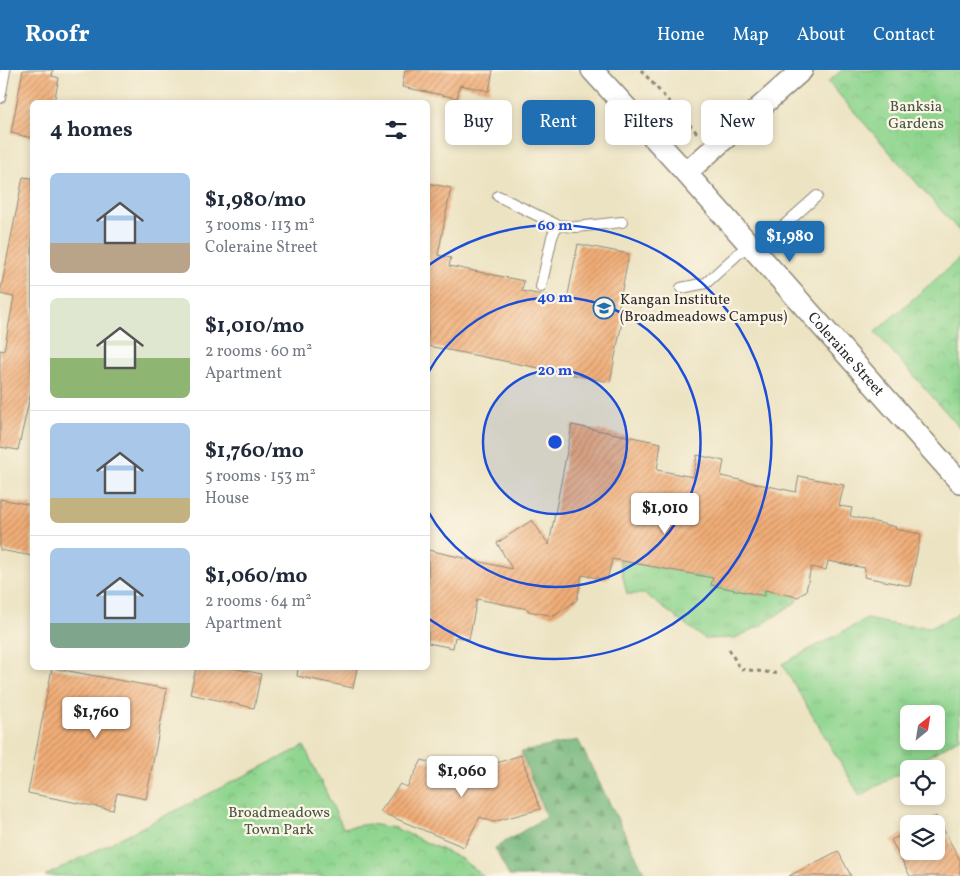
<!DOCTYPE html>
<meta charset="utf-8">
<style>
:root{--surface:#fff;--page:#f2f2f3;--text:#1f2937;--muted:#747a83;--line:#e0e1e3;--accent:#1f6fb2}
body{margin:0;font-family:Vollkorn,serif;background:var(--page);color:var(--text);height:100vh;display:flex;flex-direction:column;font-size:19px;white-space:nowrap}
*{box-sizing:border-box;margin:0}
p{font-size:16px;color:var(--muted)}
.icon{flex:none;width:28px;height:28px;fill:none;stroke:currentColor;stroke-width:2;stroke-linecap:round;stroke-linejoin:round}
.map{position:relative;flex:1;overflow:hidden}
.sheet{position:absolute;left:30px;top:30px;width:400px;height:570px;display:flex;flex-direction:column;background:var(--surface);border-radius:8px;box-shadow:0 2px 8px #0003}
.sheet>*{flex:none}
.guide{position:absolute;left:445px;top:30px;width:440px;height:45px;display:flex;gap:10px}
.needle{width:32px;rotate:30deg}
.tools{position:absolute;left:900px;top:635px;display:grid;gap:10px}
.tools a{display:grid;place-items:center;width:45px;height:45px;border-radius:8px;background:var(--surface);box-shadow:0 2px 8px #0003;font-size:25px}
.price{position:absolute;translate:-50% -42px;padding:0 11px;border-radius:5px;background:#fff;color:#222;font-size:16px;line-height:32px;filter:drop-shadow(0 1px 2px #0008)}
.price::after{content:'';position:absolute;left:50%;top:30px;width:15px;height:11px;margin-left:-8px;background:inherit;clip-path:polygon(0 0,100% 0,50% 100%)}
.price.active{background:var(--accent);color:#fff}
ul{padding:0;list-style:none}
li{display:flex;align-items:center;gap:15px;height:125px;padding:0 20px}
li+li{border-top:1px solid var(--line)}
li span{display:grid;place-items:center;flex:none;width:140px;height:100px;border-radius:8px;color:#555}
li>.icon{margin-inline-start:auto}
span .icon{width:60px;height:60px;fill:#fffc;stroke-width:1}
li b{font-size:21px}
h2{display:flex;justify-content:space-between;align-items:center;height:60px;padding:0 20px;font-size:21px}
.pill{padding:0 18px;border-radius:8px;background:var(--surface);box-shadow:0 2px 8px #0003;font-size:18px;line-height:45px}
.pill.active{background:var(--accent);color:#fff}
header{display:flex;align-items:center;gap:30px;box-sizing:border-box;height:70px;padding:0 25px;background:var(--accent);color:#fff}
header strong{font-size:24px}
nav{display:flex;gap:28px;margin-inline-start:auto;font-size:18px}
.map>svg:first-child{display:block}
.grass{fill:url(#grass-tufts);stroke:#5d805d;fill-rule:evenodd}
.forest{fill:url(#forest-firs);stroke:#4f7052}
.park{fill:url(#park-crowns);stroke:#5d805d}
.building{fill:url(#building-hatch)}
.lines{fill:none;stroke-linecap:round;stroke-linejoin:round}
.lane-casing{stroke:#8c8776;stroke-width:12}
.street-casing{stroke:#8c8776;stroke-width:24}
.path{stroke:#8c8776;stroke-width:3;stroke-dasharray:4 4;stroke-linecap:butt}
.lane{stroke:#fff;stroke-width:10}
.street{stroke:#fff;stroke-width:21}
.ring{fill:none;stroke:#1d4ed8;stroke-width:2.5}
.labels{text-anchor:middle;stroke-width:4.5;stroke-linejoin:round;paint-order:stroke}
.park-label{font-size:15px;fill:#445644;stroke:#fcf5e5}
.poi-label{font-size:15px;fill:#2b2b2b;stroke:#fcf5e5;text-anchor:start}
.street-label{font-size:15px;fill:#2b2b2b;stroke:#fcf5e5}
.centre{fill:#1d4ed8;stroke:#fcf5e5;stroke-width:2.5}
.ring-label{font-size:15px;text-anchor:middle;font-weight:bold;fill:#1d4ed8;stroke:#fcf5e5;stroke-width:4.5;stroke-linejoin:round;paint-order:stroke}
</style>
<header>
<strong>Roofr</strong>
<nav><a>Home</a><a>Map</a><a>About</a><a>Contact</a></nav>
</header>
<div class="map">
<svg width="960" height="806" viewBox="0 0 960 806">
<defs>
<pattern id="grass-tufts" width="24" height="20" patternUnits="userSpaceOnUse" patternTransform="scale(1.25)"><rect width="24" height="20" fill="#8fd58f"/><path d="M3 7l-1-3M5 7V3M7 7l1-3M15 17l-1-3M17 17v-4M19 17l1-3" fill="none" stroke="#7cb77c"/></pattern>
<pattern id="forest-firs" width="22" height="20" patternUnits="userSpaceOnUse" patternTransform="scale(1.25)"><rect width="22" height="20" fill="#73b67a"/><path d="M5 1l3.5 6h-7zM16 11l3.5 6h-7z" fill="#5f9464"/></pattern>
<pattern id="park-crowns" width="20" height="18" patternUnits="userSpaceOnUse" patternTransform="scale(1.25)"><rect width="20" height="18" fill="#8fd58f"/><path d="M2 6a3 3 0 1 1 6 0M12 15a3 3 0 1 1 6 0" fill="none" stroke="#7cb77c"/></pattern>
<pattern id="building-hatch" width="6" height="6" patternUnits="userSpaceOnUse" patternTransform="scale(1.25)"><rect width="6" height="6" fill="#f1ad77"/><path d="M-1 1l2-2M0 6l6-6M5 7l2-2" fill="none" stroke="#c38d62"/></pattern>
</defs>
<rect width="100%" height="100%" fill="#fcf5e5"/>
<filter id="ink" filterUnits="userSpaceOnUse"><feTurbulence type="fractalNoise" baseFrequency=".02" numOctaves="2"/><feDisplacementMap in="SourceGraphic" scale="10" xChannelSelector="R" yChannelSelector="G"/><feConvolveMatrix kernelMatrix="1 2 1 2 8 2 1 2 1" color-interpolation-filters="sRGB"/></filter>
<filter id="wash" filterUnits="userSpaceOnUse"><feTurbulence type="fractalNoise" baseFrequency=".0096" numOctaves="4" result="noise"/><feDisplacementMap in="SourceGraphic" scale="20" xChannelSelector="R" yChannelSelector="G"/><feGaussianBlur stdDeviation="1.12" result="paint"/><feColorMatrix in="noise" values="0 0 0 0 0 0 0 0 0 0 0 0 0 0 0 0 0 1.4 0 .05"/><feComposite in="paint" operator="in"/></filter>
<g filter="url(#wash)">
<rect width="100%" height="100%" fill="#ece3c2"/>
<!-- grass -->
<path class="grass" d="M619,490L713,508L712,515L764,526L765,520L798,527L796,532L760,556L735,568L705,569L645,524H627Z
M960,540V668L860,726L782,594L867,549L897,555L931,557L953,547ZM909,644H936V671H909Z"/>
<!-- forest -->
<path class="forest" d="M578,670L646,806H509L495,778L546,747L521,682Z"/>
<!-- park -->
<path class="park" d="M842,0H960V162L828,12Z
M960,188V358L875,262Z
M304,676L343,758L369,754L395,758L460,788L483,806H45Z"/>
<g id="blocks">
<!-- building -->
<path class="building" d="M23,0H53L52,6L59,8L54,32H32V68L11,63Z
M405,0H493L489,21L460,15L457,28L402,17Z
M23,107L32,108V318L18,380L0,377V280L4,281L14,227L0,224Z
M428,113L451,118L438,185L451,188L449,196L524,211L522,221L567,230L578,174L629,184L618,240L624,242L610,312L428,276Z
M572,355L661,373L657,400L693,407L697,385L724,391L721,406L796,422L799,406L844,415L839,436L852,438L850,446L896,457L895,459L921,464L910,516L864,507L865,498L828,491L826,500L811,497L806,521L798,527L765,520V526L711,515L713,508L612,489L607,510L582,505L577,530L554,546L528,541V539L477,529L469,569L455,567L453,578L428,573V480L512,499L497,473L532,450L549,475Z
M0,429L32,435V486L0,480Z
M52,598L167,619L146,729L117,723L113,740L28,723Z
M196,598H234L261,604L254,638L190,624Z
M298,598H357L353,618L297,606Z
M521,685L540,739L493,752L480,747L464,777L380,742L400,714L407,717L422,690L466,703Z
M936,746L960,790V806H910L891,770L909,761V781H936V754H922Z
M838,781L851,806H789Z"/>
</g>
</g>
<g filter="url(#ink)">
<use href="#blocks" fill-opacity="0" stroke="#8c8776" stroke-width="1"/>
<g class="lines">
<!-- lane casing -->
<g class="lane-casing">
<path id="lane" d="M0,28L5,0
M498,126L557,155L576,157L622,152
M755,181L817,126
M541,217L552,167L557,155
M681,218L706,213L749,174"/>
</g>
<!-- street casing -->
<g class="street-casing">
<g id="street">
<path id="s1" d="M592,0L686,103L960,412"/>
<path d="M686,103L802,0"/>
</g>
</g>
<!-- path -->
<path class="path" d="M641,0L697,63
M729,579L740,599L781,604"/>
<!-- lane -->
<use href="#lane" class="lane"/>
<!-- street -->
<use href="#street" class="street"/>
</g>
</g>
<!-- distance rings -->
<circle cx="555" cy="372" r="72" fill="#1d4ed8" fill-opacity=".12"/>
<g class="ring">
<circle cx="555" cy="372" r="72"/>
<path d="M428 303A145 145 0 1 1 428 441"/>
<path d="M429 195A217 217 0 1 1 429 549"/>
</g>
<!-- icons -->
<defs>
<g id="university-ring" transform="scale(1.125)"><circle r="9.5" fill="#fcf5e5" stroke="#1f6fb2" stroke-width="1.5"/><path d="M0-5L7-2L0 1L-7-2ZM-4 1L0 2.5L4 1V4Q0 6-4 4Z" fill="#1f6fb2"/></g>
</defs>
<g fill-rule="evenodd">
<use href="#university-ring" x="604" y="238"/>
</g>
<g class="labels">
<!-- park labels -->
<g class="park-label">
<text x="916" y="41">Banksia<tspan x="916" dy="17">Gardens</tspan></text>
<text x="279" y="747">Broadmeadows<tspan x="279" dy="17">Town Park</tspan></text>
</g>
<!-- poi labels -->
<g class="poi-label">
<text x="620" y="234">Kangan Institute<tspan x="620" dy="17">(Broadmeadows Campus)</tspan></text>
</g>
<!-- street labels -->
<g class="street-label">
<text dy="5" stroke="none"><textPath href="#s1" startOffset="381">Coleraine Street</textPath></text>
</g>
</g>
<circle cx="555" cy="372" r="8" class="centre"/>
<g class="ring-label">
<text x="555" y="160">60 m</text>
<text x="555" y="232">40 m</text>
<text x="555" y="305">20 m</text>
</g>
</svg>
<div class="tools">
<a><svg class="needle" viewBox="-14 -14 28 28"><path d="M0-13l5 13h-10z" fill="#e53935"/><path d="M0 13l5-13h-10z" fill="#747a83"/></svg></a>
<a><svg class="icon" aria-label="locate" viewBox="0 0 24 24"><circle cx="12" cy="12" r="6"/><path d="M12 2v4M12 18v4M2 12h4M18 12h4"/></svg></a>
<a><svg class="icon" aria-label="layers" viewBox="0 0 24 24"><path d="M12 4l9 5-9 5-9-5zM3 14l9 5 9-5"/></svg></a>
</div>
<b class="price active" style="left:790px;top:193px">$1,980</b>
<b class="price" style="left:665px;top:465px">$1,010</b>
<b class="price" style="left:96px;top:669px">$1,760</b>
<b class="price" style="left:462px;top:728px">$1,060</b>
<div class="guide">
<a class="pill">Buy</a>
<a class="pill active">Rent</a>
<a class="pill">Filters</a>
<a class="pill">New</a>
</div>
<section class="sheet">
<h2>4 homes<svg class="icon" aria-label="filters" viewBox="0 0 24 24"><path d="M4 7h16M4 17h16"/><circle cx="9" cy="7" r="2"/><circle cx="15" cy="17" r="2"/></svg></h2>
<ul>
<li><span style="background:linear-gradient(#a9c7e8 70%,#b9a48a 0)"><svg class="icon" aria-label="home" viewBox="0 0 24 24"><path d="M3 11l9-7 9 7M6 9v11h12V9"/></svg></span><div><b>$1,980/mo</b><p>3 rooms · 113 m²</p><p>Coleraine Street</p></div></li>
<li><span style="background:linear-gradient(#dfe7d0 60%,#8fb573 0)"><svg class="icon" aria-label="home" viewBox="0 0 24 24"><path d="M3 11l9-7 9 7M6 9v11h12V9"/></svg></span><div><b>$1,010/mo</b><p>2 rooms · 60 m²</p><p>Apartment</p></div></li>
<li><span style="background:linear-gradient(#a9c7e8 75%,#c2b280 0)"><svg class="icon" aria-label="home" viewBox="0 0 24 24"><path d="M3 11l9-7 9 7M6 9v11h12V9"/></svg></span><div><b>$1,760/mo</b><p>5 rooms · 153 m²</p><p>House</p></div></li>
<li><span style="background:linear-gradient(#a9c7e8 75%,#7fa58c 0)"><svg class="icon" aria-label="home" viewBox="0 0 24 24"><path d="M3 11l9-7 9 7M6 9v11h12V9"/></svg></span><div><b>$1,060/mo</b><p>2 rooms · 64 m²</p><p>Apartment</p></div></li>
</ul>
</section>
</div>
